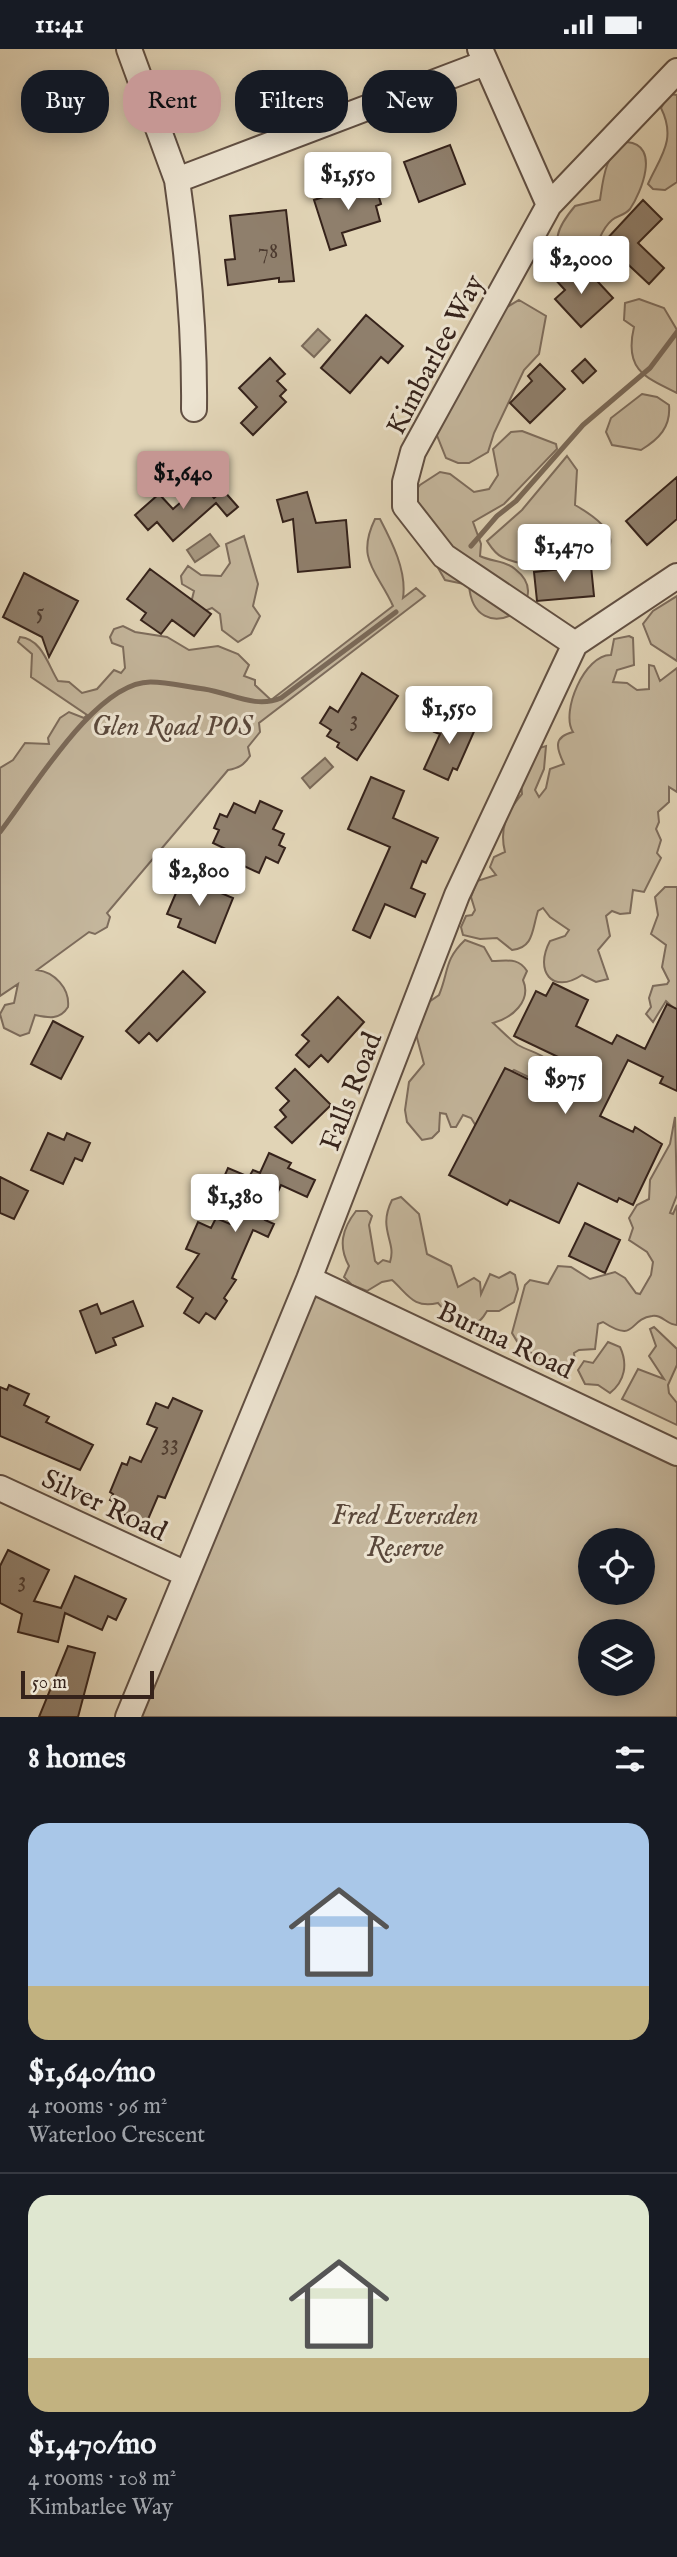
<!DOCTYPE html>
<meta charset="utf-8">
<style>
:root{--surface:#171b24;--page:#20242c;--text:#f1f3f6;--muted:#9ea1a6;--line:#363941;--accent:#c59692}
body{margin:0;font-family:"IM FELL English",serif;background:var(--page);color:var(--text);height:100vh;display:flex;flex-direction:column;font-size:26px;white-space:nowrap}
*{box-sizing:border-box;margin:0}
p{font-size:23px;color:var(--muted)}
.icon{flex:none;width:38px;height:38px;fill:none;stroke:currentColor;stroke-width:2;stroke-linecap:round;stroke-linejoin:round}
.map{position:relative;height:1668px;overflow:hidden}
.details{display:flex;flex-direction:column;background:var(--surface);flex:1}
.details>*{flex:none}
.banner{position:absolute;left:21px;top:21px;width:635px;height:63px;display:flex;gap:14px}
.controls{position:absolute;left:578px;top:1479px;display:grid;gap:14px}
.controls a{display:grid;place-items:center;width:77px;height:77px;border-radius:50%;background:var(--surface);box-shadow:0 4px 18px #0003;font-size:35px}
.scale{position:absolute;left:21px;bottom:18px;width:133px;box-sizing:border-box;padding-left:7px;border:4px solid #36231b;border-top:0;font-size:19px;line-height:24px;white-space:nowrap;color:#36231b;-webkit-text-stroke:5px #ece3d0;paint-order:stroke}
.price{position:absolute;translate:-50% -60px;padding:0 16px;border-radius:7px;background:#fff;color:#222;font-size:23px;line-height:46px;filter:drop-shadow(0 2px 4px #0008)}
.price::after{content:'';position:absolute;left:50%;top:42px;width:21px;height:16px;margin-left:-10px;background:inherit;clip-path:polygon(0 0,100% 0,50% 100%)}
.price.selected{background:var(--accent);color:#111}
ul{padding:0;list-style:none}
li{display:grid;align-content:center;gap:14px;height:371px;padding:0 28px}
li+li{border-top:2px solid var(--line)}
li span{display:grid;place-items:center;height:217px;border-radius:21px;color:#555}
li>.icon{margin-inline-start:auto}
span .icon{width:126px;height:126px;fill:#fffc;stroke-width:1}
li b{font-size:30px}
h2{display:flex;justify-content:space-between;align-items:center;height:84px;padding:0 28px;font-size:30px}
.chip{padding:0 24px;border-radius:28px;background:var(--surface);box-shadow:0 4px 18px #0003;font-size:24px;line-height:63px}
.chip.selected{background:var(--accent);color:#111}
.status{display:flex;justify-content:space-between;align-items:center;height:49px;padding:0 35px;background:var(--surface);direction:ltr}
.status svg{height:19px;fill:currentColor}
.map>svg:first-child{display:block}
.green{fill:#c4b69c;stroke:#7d6c5c;stroke-width:2;fill-rule:evenodd}
.water{fill:#a79881;stroke:#7a6958;stroke-width:2}
.lines{fill:none;stroke-linecap:round;stroke-linejoin:round}
.stream{stroke:#7a6958;stroke-width:5}
.building{fill:#8f7f6c;stroke:#36231b;stroke-width:2}
.minor-casing{stroke:#614f42;stroke-width:28}
.minor{stroke:#ece3d0;stroke-width:24}
.labels{text-anchor:middle;stroke-width:6;stroke-linejoin:round;paint-order:stroke}
.number-label{font-size:24px;fill:#4c3a2f}
.street-label{font-size:28px;fill:#36231b;stroke:#ece3d0}
.park-label{font-size:28px;font-style:italic;fill:#5a483b;stroke:#ece3d0}
</style>
<div class="status"><b>11:41</b><svg viewBox="0 0 49 12"><path d="M0 12V9h3v3zM5 12V6h3v6zM10 12V3h3v9zM15 12V0h3v12zM26 1h20v11H26zM47 4h2v5h-2z"/></svg></div>
<div class="map">
<svg width="677" height="1668" viewBox="0 0 677 1668">
<rect width="100%" height="100%" fill="#e1d4b6"/>
<filter id="stains"><feTurbulence type="fractalNoise" baseFrequency=".00286" numOctaves="4"/><feColorMatrix values="0 0 0 0 .2 0 0 0 0 .09 0 0 0 0 .02 0 0 0 .5 -.17"/></filter>
<radialGradient id="worn" r=".72"><stop offset=".6" stop-color="#630" stop-opacity="0"/><stop offset="1" stop-color="#630" stop-opacity=".3"/></radialGradient>
<!-- green -->
<path class="green" d="M669,45L677,46V133L665,141L653,140L648,135C660,108 677,91 661,59Z
M627,93C661,96 641,144 630,160C624,167 618,166 612,171C595,185 603,204 573,213C546,197 559,176 575,157L600,151C603,131 605,103 627,93Z
M639,250L664,259L677,281V344C644,328 624,320 634,278L624,271L625,254Z
M519,251L546,267L539,305L524,321L494,384L488,403L469,414H458L446,409L436,384L502,261Z
M642,345L657,348L669,356C671,378 659,390 641,401L612,396L606,383L611,369Z
M522,382L556,395L557,400L504,455L473,473L481,495L480,507C492,513 505,511 515,520C560,555 474,603 469,536L445,531L433,510L434,483L413,445L420,436L440,423L450,425L474,443L489,440L498,426L493,400L511,383Z
M567,407L577,421L575,456C671,511 546,530 502,508C495,505 491,498 487,492L522,461Z
M375,470H380C392,493 407,522 403,549L416,539L425,547L259,674L260,683L248,698L250,707C244,716 239,719 228,721L107,864L110,868L107,878L95,885L89,883L37,921C54,923 70,939 68,958C60,971 49,969 35,966L29,984L20,987L4,979L0,965L5,956L14,954L18,935L0,947V719L13,711L25,694L49,695L48,689L60,669L69,663L84,669L87,666L31,628L32,605L18,593L20,588C42,590 48,616 58,632L69,633L82,644L97,640L114,621L121,624L125,619L123,598L112,594L110,588L114,580L123,577L135,583L167,588L189,601L218,597L238,605L249,616L244,627L255,631V636L271,651L393,557C378,523 355,511 375,470Z
M244,487L258,535L253,557L260,567L251,585L238,593L222,581L220,565L212,559L205,562L191,554L194,542L182,535L181,527L188,517L201,526L221,527L230,514L226,495Z
M677,547V612L651,595L643,575L653,562Z
M629,587L633,589L634,616L617,621L613,633L627,634L637,641L649,640V616L654,617L660,632L677,619V743L669,738V753L658,763L659,773L656,780L661,791L657,804L661,809L644,843L633,841L630,864L620,865L612,862L606,867L610,887L598,901L608,930L596,933L582,926C552,946 534,922 550,892L565,887L569,881L550,868L543,859L538,862C532,880 534,899 512,901L497,889L480,890L463,886L461,878L466,867L472,866L475,861L471,848L477,832L496,826L490,818L494,808L505,803C499,780 507,762 522,745L521,732L539,699L546,697L544,720L535,741L539,748L546,739L550,720L564,715C557,700 552,688 573,683C560,663 585,605 611,606L614,590Z
M665,838H677V962L666,952L653,973L646,965L651,958L649,949L653,937L667,935L669,932L662,918L666,896L651,885L658,866L655,848Z
M465,891L484,898L492,912C507,912 518,908 527,922L523,931C532,952 512,969 493,974C501,981 510,991 518,996C536,1006 553,1004 556,1032L552,1036L543,1035L514,1021L504,1029L476,1077L471,1069L463,1066L456,1078H451L446,1065L440,1064L439,1082L432,1089L422,1091L407,1073L405,1061L409,1033L424,1015L413,974L426,955L439,946C449,922 444,911 465,891Z
M675,1068L677,1146L670,1164L673,1165L677,1156V1276C667,1276 662,1265 652,1267C628,1270 637,1295 603,1273L598,1275L595,1300L579,1301L574,1304L575,1313L566,1322L521,1299L512,1284L525,1236L530,1231L548,1235L558,1217L571,1218L590,1230L615,1223L625,1229L636,1244L640,1245L651,1226L653,1213L647,1203L629,1191L633,1179L629,1169L637,1156L649,1150L650,1131L670,1095Z
M401,1148L419,1165L427,1205L451,1217L458,1238L474,1229L480,1233L481,1245L490,1225L499,1229L510,1223L515,1226L518,1240L514,1253L499,1262H487C484,1267 480,1274 474,1274C463,1274 444,1262 438,1254C413,1260 408,1245 392,1231L382,1233L367,1242L352,1236L344,1228L349,1217C338,1197 342,1180 356,1162H367L372,1167L369,1176L375,1212L378,1215L383,1211L390,1213C397,1192 377,1181 392,1151Z
M309,1230L677,1404V1668H128ZM590,1491H642V1544H590ZM590,1582H642V1634H590Z
M654,1278L677,1300V1316L668,1336L669,1344L677,1354V1376L622,1350L638,1320L664,1330L649,1307L656,1297L650,1280Z
M608,1293L620,1298C628,1315 625,1332 610,1344L598,1336L585,1335L578,1321L584,1312L593,1314Z"/>
<!-- water -->
<path class="water" d="M318,280L330,291L314,308L302,297Z
M210,485L219,497L195,513L187,501Z
M325,709L333,718L310,739L302,729Z"/>
<g class="lines">
<!-- stream -->
<path class="stream" d="M471,497L497,467L516,452L583,376L650,319L677,283
M0,783C32,742 96,632 151,633C168,633 187,638 204,640C231,644 255,660 281,649L396,563"/>
</g>
<!-- building -->
<path class="building" d="M450,96L465,135L419,153L404,113Z
M374,132L381,155L376,157L380,172L342,184L346,196L330,201L314,151Z
M643,151L662,170L638,194L664,219L649,235L604,193Z
M286,161L294,232L279,233V229L228,236L225,211L235,210L230,167Z
M564,218L576,230L586,220L613,249L581,278L555,250L565,241L553,228Z
M366,266L403,297L388,314L381,308L350,344L321,319Z
M270,309L285,325L277,332L286,341L280,347L286,353L253,386L241,374L257,358L239,339Z
M585,310L596,322L583,334L572,322Z
M540,315L565,340L530,374L510,354L532,332L528,327Z
M677,428V470L647,496L626,472Z
M202,435L214,449L223,441L238,458L227,467L216,454L173,492L157,473L148,481L135,466L159,445L173,460Z
M307,443L316,474L346,471L350,518L298,523L293,470L283,473L277,451Z
M591,517L594,547L537,552L534,523Z
M150,520L211,565L194,587L172,571L161,585L141,571L146,564L127,550Z
M24,524L78,552L49,608L42,588L3,568Z
M362,624L398,647L357,711L337,698L339,694L327,687L331,681L320,674L330,658L338,663Z
M443,663L476,678L457,721L453,719L448,731L424,720L440,685L434,683Z
M371,728L404,742L393,769L438,789L426,814L422,812L411,839L425,845L415,868L385,855L370,889L353,881L390,798L348,780Z
M260,752L282,762L273,780L284,785L279,796L285,799L278,814L266,808L259,824L229,810L232,803L213,794L219,781L214,779L220,765L227,768L234,754L255,764Z
M178,826L233,849L215,894L178,878L181,870L167,865L176,844L171,842Z
M183,922L205,943L157,992L149,984L139,994L126,982Z
M553,934L588,951L576,977L612,995L617,986L645,1000L667,955L677,960V1042L660,1034L663,1028L628,1011L600,1067L633,1083L635,1078L662,1095L633,1156L619,1149L617,1153L578,1134L559,1174L510,1151L507,1156L449,1126L505,1019L560,1046L575,1016L514,987L536,942L546,947Z
M338,948L364,973L328,1013L321,1006L309,1018L296,1006L309,992L302,986Z
M53,972L83,988L61,1030L31,1015Z
M295,1020L331,1056L292,1094L275,1078L286,1068L280,1061L289,1052L276,1039Z
M48,1084L64,1091L67,1084L90,1094L82,1112L75,1109L63,1135L31,1121Z
M269,1104L291,1114L288,1119L315,1131L307,1148L281,1136L265,1171L274,1175L268,1188L253,1181L232,1229L236,1231L224,1249L227,1252L215,1270L206,1264L199,1274L184,1264L193,1249L177,1238L199,1205L186,1200L198,1173L211,1179L216,1169L230,1175L243,1147L220,1137L228,1119L249,1128L253,1121L260,1124Z
M0,1128L28,1142L14,1170L0,1164Z
M585,1174L620,1191L605,1224L569,1207Z
M133,1252L143,1277L113,1289L116,1296L96,1304L80,1262L97,1255L101,1265Z
M9,1336L29,1345L24,1356L49,1368L46,1373L93,1396L80,1421L0,1387V1338L7,1341Z
M173,1349L202,1362L165,1449L158,1447L146,1475L111,1460L114,1453L110,1451L113,1445L110,1443L122,1414L127,1416L130,1408L141,1413L157,1379L147,1375L156,1354L168,1359Z
M8,1501L49,1521L34,1552L61,1559L75,1527L126,1550L116,1571L108,1567L102,1581L65,1564L58,1593L18,1583L22,1565L0,1554V1517Z
M68,1597L95,1604L78,1668H39Z"/>
<g class="lines">
<!-- minor casing -->
<g class="minor-casing">
<path id="minor" d="M129,0L177,131L485,14
M480,0L549,156
M177,131C188,208 195,282 194,360
M575,595L444,507L405,457V433L413,403L549,156L677,22
M309,1230L677,1404
M0,1439L186,1525
M128,1668L309,1230L457,846L575,595L677,527"/>
</g>
<!-- minor -->
<use href="#minor" class="minor"/>
</g>
<g class="labels">
<!-- number labels -->
<g class="number-label">
<text x="268" y="209">78</text>
<text x="40" y="570">5</text>
<text x="354" y="677">3</text>
<text x="170" y="1401">33</text>
<text x="22" y="1538">3</text>
</g>
<!-- street labels -->
<g class="street-label">
<text transform="translate(434 305) rotate(-62)" y="10">Kimbarlee Way</text>
<text transform="translate(350 1042) rotate(-69)" y="10">Falls Road</text>
<text transform="translate(506 1290) rotate(25)" y="10">Burma Road</text>
<text transform="translate(105 1455) rotate(25)" y="10">Silver Road</text>
</g>
<!-- park labels -->
<g class="park-label">
<text x="172" y="686">Glen Road POS</text>
<text x="405" y="1475">Fred Eversden<tspan x="405" dy="32">Reserve</tspan></text>
</g>
</g>
<rect width="100%" height="100%" filter="url(#stains)"/>
<rect width="100%" height="100%" fill="url(#worn)"/>
</svg>
<div class="controls">
<a><svg class="icon" aria-label="locate" viewBox="0 0 24 24"><circle cx="12" cy="12" r="6"/><path d="M12 2v4M12 18v4M2 12h4M18 12h4"/></svg></a>
<a><svg class="icon" aria-label="layers" viewBox="0 0 24 24"><path d="M12 4l9 5-9 5-9-5zM3 14l9 5 9-5"/></svg></a>
</div>
<div class="scale">50 m</div>
<b class="price" style="left:348px;top:163px">$1,550</b>
<b class="price" style="left:581px;top:247px">$2,000</b>
<b class="price selected" style="left:183px;top:462px">$1,640</b>
<b class="price" style="left:564px;top:535px">$1,470</b>
<b class="price" style="left:449px;top:697px">$1,550</b>
<b class="price" style="left:199px;top:859px">$2,800</b>
<b class="price" style="left:565px;top:1067px">$975</b>
<b class="price" style="left:235px;top:1185px">$1,380</b>
<div class="banner">
<a class="chip">Buy</a>
<a class="chip selected">Rent</a>
<a class="chip">Filters</a>
<a class="chip">New</a>
</div>
</div>
<section class="details">
<h2>8 homes<svg class="icon" aria-label="filters" viewBox="0 0 24 24"><path d="M4 7h16M4 17h16"/><circle cx="9" cy="7" r="2"/><circle cx="15" cy="17" r="2"/></svg></h2>
<ul>
<li><span style="background:linear-gradient(#a9c7e8 75%,#c2b280 0)"><svg class="icon" aria-label="home" viewBox="0 0 24 24"><path d="M3 11l9-7 9 7M6 9v11h12V9"/></svg></span><div><b>$1,640/mo</b><p>4 rooms · 96 m²</p><p>Waterloo Crescent</p></div></li>
<li><span style="background:linear-gradient(#dfe7d0 75%,#c2b280 0)"><svg class="icon" aria-label="home" viewBox="0 0 24 24"><path d="M3 11l9-7 9 7M6 9v11h12V9"/></svg></span><div><b>$1,470/mo</b><p>4 rooms · 108 m²</p><p>Kimbarlee Way</p></div></li>
</ul>
</section>
